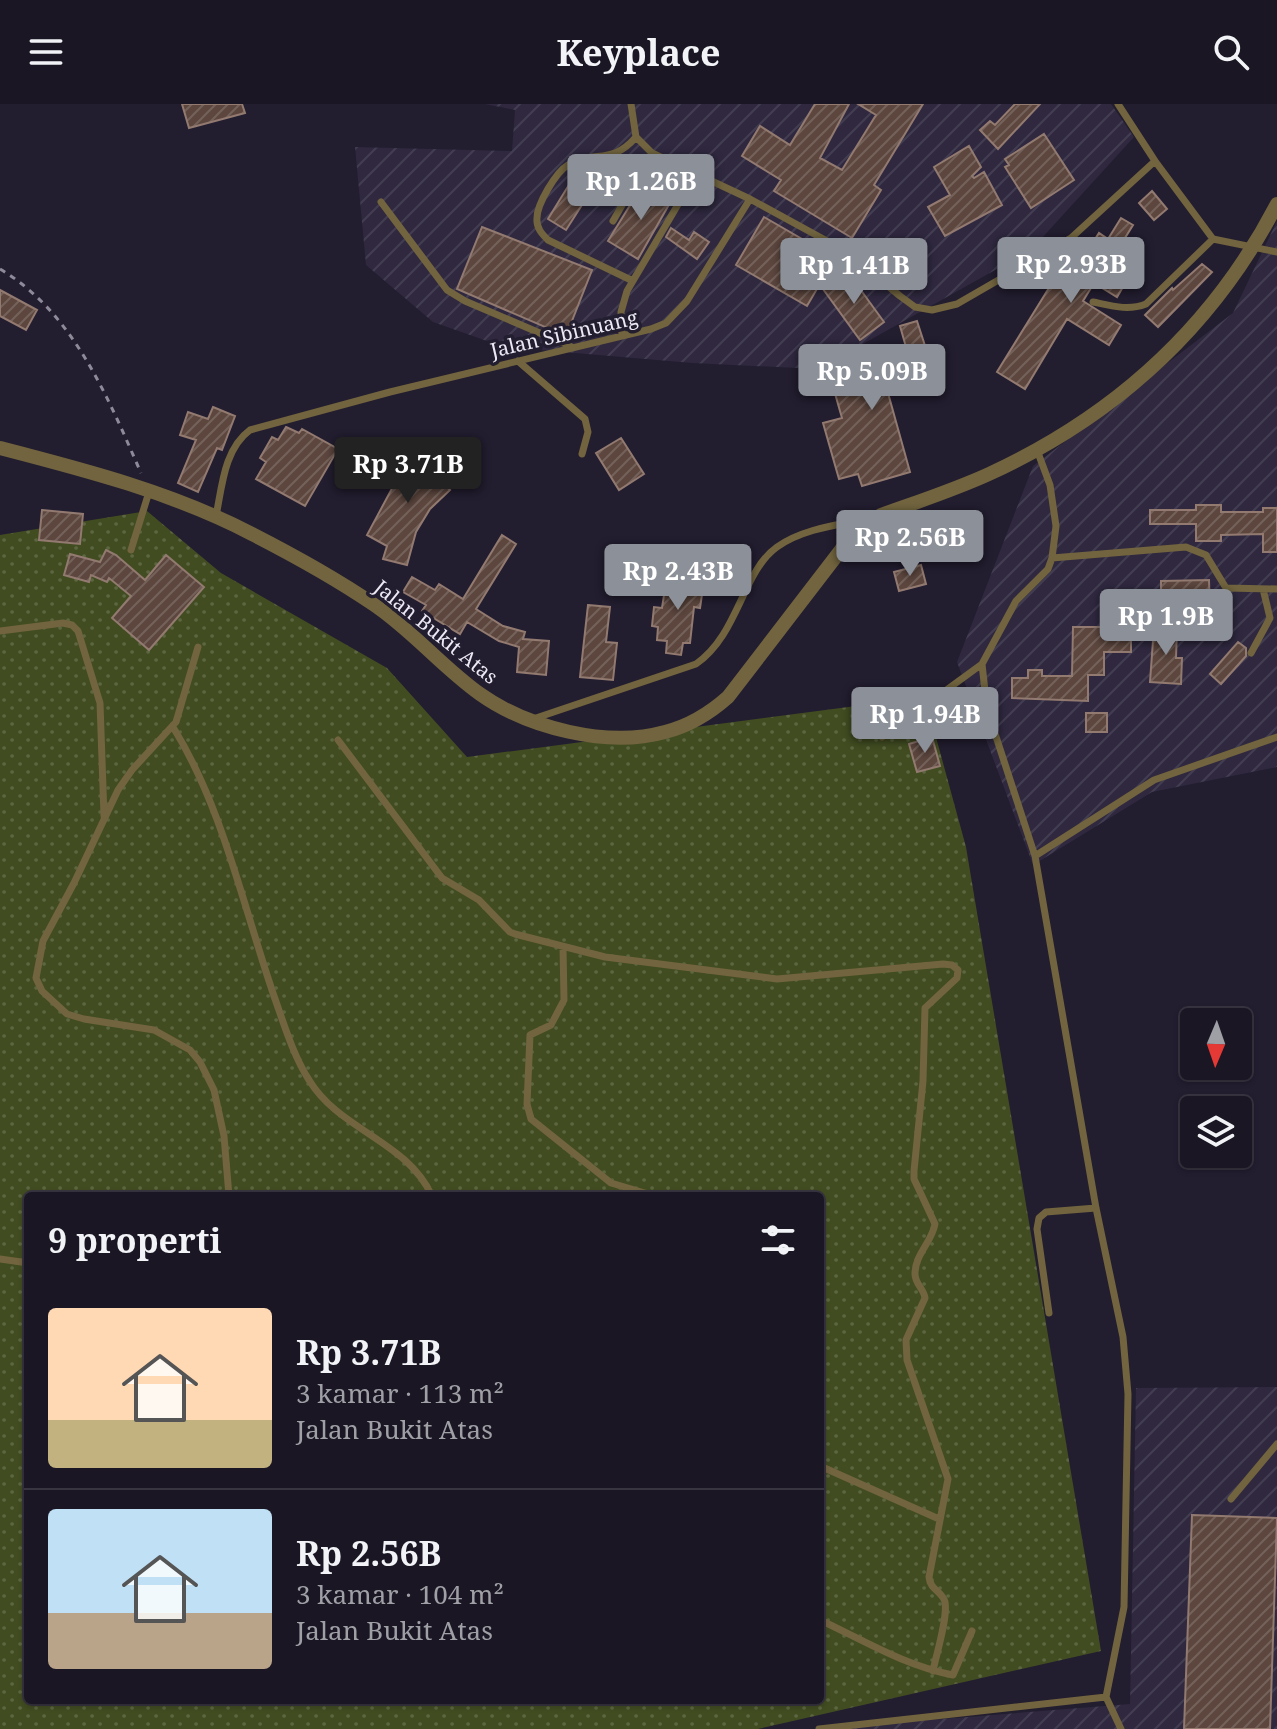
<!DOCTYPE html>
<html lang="id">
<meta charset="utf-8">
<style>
:root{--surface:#1a1623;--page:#231f2b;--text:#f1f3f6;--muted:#9f9fa6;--line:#383541;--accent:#8c9099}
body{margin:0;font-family:"Noto Serif",serif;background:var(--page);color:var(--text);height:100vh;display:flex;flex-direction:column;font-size:30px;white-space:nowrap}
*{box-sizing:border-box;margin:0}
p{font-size:26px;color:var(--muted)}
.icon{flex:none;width:44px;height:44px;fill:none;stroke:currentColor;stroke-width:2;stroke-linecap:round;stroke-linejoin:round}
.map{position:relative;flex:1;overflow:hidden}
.sheet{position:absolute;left:24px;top:1088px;width:800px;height:512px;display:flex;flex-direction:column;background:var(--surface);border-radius:8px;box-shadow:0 2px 6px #0004,0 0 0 2px var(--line)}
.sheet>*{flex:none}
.needle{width:52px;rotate:182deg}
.buttons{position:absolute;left:1180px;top:904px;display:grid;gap:16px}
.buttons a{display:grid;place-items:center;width:72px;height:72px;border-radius:8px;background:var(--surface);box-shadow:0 2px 6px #0004,0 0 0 2px var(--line);font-size:40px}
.price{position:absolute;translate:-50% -68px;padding:0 18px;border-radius:8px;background:var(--accent);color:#fff;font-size:26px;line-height:52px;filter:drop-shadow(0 2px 4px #0008)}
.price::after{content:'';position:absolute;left:50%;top:48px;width:24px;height:18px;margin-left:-12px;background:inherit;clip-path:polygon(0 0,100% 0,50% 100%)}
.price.selected{background:#222;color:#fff}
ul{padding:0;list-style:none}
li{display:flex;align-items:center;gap:24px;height:200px;padding:0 24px}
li+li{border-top:2px solid var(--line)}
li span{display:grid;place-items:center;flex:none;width:224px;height:160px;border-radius:8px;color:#555}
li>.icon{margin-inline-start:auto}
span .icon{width:96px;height:96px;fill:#fffc;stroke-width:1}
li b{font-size:34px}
h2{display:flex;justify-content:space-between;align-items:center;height:96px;padding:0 24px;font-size:34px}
header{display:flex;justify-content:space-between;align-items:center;height:104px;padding:0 24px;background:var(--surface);font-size:36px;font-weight:700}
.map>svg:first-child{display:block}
.industrial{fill:url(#industrial-furrows)}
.grass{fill:url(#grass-dots);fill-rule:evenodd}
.building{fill:url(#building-hatch);stroke:#927a70;stroke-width:2}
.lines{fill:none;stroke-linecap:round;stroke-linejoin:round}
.path{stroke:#8e8a99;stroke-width:3;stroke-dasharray:6 6;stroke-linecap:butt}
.lane{stroke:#71643e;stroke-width:7}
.street{stroke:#71643e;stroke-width:14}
.labels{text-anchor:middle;stroke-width:7;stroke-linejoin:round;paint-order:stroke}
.street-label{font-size:20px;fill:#ece9f5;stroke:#221d2f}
</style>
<header><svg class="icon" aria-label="menu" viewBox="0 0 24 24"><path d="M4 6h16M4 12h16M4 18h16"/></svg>Keyplace<svg class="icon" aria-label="search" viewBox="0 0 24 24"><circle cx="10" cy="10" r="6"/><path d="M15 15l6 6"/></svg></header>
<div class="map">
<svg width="1277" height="1625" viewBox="0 0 1277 1625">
<defs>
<pattern id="industrial-furrows" width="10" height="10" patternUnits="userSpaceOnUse" patternTransform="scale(2)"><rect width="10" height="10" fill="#2f283f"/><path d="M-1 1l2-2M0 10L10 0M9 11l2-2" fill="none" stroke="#433d52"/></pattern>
<pattern id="grass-dots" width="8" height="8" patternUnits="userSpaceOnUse" patternTransform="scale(2)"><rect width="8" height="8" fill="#414c21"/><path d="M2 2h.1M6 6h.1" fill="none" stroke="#5d6642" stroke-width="1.8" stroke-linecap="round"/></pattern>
<pattern id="building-hatch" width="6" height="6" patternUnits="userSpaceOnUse" patternTransform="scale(2)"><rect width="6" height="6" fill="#5c463e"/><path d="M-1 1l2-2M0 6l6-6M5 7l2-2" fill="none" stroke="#74615a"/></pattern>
</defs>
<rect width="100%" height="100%" fill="#221d2f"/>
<!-- industrial -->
<path class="industrial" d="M485,0H1111L1134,33L1031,146L818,265L692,259L504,243L433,218L366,161L355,43L512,47L515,6Z
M1277,117V663L1152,688L1033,761L957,558L1033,362L1233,209Z
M1277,1283V1625H841V1623L1130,1600L1136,1284Z"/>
<!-- grass -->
<path class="grass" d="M147,407L221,469L387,564L467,653L925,593L966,743L1101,1547L758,1625H0V431ZM28,1092H820V1596H28Z"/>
<!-- building -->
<path class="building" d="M182,0H242L245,9L189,24Z
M815,0H849L820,54L842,66L876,11L858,0H923L874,81L881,86L852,134L774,87L781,76L742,52L760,22L790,41Z
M1015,0H1040L998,45L980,26L990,17L995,21Z
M1044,30L1074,76L1031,104L1005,63L1009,61L1005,55Z
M969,42L981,63L972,72L974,74L984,68L1002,101L945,132L928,103L950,91L934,63Z
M575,71L594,82L566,126L548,115Z
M664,83L675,90L638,155L608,137L640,85L657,95Z
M1152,87L1167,105L1154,116L1139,99Z
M764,113L835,154L807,202L736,161Z
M1121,114L1133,121L1120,142L1132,149L1119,171L1127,176L1117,193L1094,179L1083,197L1121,221L1109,241L1067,215L1025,285L997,268L1052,179L1058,182L1079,147L1085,151L1099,129L1108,135Z
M482,123L592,166L566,232L457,185Z
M671,124L689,136L694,128L709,138L697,155L666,133Z
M1202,160L1212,168L1158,223L1145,211L1172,184L1173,186Z
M847,167L884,218L860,236L823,185Z
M0,186L37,206L26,226L0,212Z
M917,217L929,254L903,261L909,283L888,289L910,368L862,382L858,370L839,375L823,319L842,314L828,265L906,243L900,222Z
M213,303L235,312L222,346L217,344L198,388L178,379L196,336L180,331L188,308L208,315Z
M286,323L299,329L302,325L338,345L305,402L256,375L266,358L260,354L272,333L278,336Z
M621,334L644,370L619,386L596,349Z
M417,338L438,350L430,365L450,386L430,405L416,428L407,461L383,455L387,442L367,431Z
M1196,401H1221V408H1263V404H1277V448H1263V430L1221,431V437H1196V420H1150V406H1196Z
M42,406L83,410L80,440L39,436Z
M502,431L516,440L476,505L503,522L525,528L523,535L549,537L546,571L517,568L519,543L499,537L467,518L460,530L422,507L426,501L403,488L412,473L435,486L439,480L463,495Z
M106,446L116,451L145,476L166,451L204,483L149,546L112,514L131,492L109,474L107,478L91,471L89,478L64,471L70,450L100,458Z
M921,461L926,480L899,487L894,468Z
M667,472L704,477L700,504L694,503L690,539H683L681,551L666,549L667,537L657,536L658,523L652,522L654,503L662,504Z
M1209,476L1210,510L1169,511V495H1161V477Z
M588,501L610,503L606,538L617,539L613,576L580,573Z
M1073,523H1131V548H1104V571H1088V597L1012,594V574H1028V566H1042V572H1072Z
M1154,523L1177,524L1176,554H1182L1181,580L1150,578Z
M1238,538L1246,544V552L1221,580L1210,570Z
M1086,609H1107V628H1086Z
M932,633L940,662L917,668L909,640Z
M1192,1411L1277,1414L1270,1625H1184Z"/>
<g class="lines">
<!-- path -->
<path class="path" d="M0,165C74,209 108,294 141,369"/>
<!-- lane -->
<path class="lane" d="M631,0L636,33L652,49L750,95L827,137L849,150L900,192L915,203L932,206L957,200L1071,134L1155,57L1118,0
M1155,57L1213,135L1277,148
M381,98L447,186L465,197L570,242
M613,117L652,49
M633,177L548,136C542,130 536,124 537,114C537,100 556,68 568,61C595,45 611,62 636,33
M1093,198C1112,202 1128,207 1146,200L1213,135
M622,231L621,208L627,187L696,70
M518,257L585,315L588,328L582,350
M1037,346L1050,381L1056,422L1052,454L1048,465L1016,497L982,560L987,605L1035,752L1096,1104L1123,1233L1128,1290L1124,1503L1106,1593L1121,1625
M216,412C222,383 224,345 250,326L390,288L651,225L666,219L687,197L750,95
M131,446L149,388
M1052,454L1186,443L1206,451L1226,484L1277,485
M0,527L63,519L72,521L78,527L100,599L104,712
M198,543L176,618L132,666L118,686L74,779L43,837L36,874L42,887L67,910L84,915L154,926L190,946L200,958L214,986L224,1032L229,1092
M1251,549L1270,514L1263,485
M533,615L696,560C739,530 742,468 777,443C802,425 837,421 867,415
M173,623C223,704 243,802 274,892C284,920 293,951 309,976C340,1027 406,1036 432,1092
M882,633L982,560
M338,636L442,774L479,796L510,828L515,830L605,853L777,875L943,860L952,861L958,866L957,874L925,904L923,977L914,1067V1075L935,1120C932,1138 915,1150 915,1170C915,1180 924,1185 925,1194L906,1236L907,1256L948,1375L929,1473C930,1486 942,1487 945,1498C948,1514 936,1551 933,1567
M1035,752L1154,676L1277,633
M563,843L564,896L551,921L530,931L527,1000L531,1015L611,1079L655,1092
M0,1155L28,1159
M1049,1209L1037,1125L1039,1114L1046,1108L1096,1104
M820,1362L939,1415
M1231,1395L1277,1340
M820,1516C863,1536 905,1562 953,1571L972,1527
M819,1625L1106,1593"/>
<!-- street -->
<path class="street" d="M0,344C85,366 174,389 252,430C293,451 335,474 373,500C412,526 442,563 480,590C528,624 607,644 665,628C689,622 710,609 728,593L844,442L854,429L881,411C917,398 954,386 989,370C1115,312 1213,223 1277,100"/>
</g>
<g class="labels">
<!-- street labels -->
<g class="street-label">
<text transform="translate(564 230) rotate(-13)" y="7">Jalan Sibinuang</text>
<text transform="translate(436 528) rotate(39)" y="7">Jalan Bukit Atas</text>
</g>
</g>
</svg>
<div class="buttons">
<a><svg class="needle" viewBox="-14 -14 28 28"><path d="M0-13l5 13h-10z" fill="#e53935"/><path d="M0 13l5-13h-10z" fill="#9f9fa6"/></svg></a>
<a><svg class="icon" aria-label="layers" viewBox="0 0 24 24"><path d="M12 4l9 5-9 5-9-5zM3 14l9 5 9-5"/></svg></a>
</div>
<b class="price" style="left:641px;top:118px">Rp 1.26B</b>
<b class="price" style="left:1071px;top:201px">Rp 2.93B</b>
<b class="price" style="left:854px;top:202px">Rp 1.41B</b>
<b class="price" style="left:872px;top:308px">Rp 5.09B</b>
<b class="price selected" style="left:408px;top:401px">Rp 3.71B</b>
<b class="price" style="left:910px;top:474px">Rp 2.56B</b>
<b class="price" style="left:678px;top:508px">Rp 2.43B</b>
<b class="price" style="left:1166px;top:553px">Rp 1.9B</b>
<b class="price" style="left:925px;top:651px">Rp 1.94B</b>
<section class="sheet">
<h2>9 properti<svg class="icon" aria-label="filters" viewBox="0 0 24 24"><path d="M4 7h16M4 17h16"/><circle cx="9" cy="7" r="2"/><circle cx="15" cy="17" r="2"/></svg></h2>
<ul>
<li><span style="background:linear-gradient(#ffd9b3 70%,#c2b280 0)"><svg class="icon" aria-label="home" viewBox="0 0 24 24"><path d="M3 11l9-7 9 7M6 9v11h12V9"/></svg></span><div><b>Rp 3.71B</b><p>3 kamar · 113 m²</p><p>Jalan Bukit Atas</p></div></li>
<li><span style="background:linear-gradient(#bfe0f5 65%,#b9a48a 0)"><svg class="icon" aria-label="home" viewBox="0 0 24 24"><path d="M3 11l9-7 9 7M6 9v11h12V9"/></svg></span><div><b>Rp 2.56B</b><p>3 kamar · 104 m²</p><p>Jalan Bukit Atas</p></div></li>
</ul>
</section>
</div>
